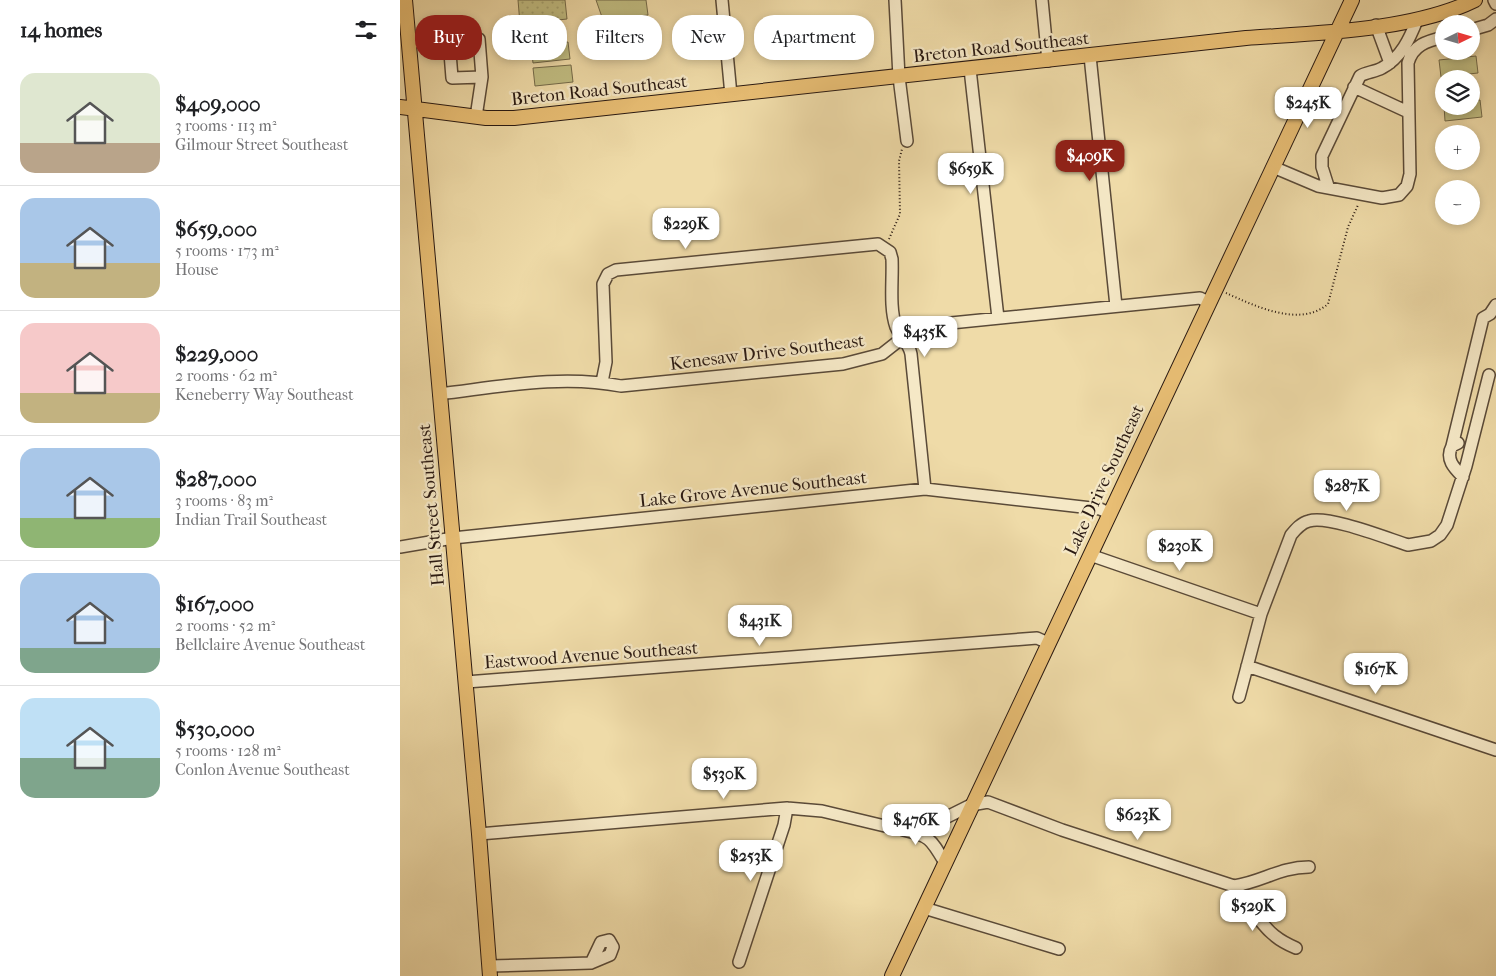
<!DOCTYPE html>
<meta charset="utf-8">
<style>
:root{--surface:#fff;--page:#f2f2f2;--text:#202124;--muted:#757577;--line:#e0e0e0;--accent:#8f2418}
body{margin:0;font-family:"IM FELL French Canon",serif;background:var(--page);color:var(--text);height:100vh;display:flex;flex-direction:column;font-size:19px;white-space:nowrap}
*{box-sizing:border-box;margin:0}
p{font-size:16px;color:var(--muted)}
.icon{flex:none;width:28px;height:28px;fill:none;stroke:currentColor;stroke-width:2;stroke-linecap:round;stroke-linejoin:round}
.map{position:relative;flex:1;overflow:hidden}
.drawer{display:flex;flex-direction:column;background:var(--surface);width:400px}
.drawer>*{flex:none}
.banner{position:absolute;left:15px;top:15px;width:475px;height:45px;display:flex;gap:10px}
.needle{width:32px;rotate:85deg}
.tools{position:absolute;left:1035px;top:15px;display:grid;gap:10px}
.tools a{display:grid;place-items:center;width:45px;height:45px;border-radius:50%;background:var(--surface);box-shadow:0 2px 8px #0003;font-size:25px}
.price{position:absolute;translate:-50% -42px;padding:0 11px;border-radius:10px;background:#fff;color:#222;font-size:16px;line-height:32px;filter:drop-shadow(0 1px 2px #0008)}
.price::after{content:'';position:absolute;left:50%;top:30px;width:15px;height:11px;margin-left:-8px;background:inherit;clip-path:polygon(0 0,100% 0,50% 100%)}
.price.active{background:var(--accent);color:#fff}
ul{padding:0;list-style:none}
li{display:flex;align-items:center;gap:15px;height:125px;padding:0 20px}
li+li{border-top:1px solid var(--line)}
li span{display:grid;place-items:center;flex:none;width:140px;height:100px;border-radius:15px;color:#555}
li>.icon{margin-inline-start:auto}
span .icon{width:60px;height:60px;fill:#fffc;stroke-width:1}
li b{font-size:21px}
h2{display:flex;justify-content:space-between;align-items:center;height:60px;padding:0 20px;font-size:21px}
.chip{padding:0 18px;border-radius:20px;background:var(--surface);box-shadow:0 2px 8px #0003;font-size:18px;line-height:45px}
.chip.active{background:var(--accent);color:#fff}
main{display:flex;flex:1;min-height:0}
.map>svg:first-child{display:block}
.grass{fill:url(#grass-dots);stroke:#756b4a}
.garden{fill:#c1bd82;stroke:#756b4a}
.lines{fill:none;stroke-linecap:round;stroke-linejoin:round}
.minor-casing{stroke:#5a4a38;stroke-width:14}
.major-casing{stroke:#291912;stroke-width:16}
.path{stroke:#291912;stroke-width:2;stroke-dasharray:1 2.5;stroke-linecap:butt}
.minor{stroke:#f5e8c6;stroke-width:11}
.major{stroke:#e8be74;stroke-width:14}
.labels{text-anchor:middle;stroke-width:4.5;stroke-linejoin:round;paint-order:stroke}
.street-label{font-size:18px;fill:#291912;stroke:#f5e8c6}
</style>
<main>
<section class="drawer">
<h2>14 homes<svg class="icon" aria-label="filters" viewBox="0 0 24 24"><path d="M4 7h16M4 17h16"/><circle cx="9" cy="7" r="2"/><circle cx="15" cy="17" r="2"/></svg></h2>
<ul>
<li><span style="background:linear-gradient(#dfe7d0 70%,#b9a48a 0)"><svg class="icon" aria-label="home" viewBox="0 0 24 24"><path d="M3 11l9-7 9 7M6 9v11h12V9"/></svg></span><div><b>$409,000</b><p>3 rooms · 113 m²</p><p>Gilmour Street Southeast</p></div></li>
<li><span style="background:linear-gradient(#a9c7e8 65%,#c2b280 0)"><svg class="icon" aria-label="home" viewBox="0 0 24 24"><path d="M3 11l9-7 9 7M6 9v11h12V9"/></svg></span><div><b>$659,000</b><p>5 rooms · 173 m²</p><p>House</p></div></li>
<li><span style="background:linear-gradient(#f6c9c9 70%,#c2b280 0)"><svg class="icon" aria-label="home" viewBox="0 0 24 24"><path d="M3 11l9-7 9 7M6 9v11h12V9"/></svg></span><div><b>$229,000</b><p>2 rooms · 62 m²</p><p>Keneberry Way Southeast</p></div></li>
<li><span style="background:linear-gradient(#a9c7e8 70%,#8fb573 0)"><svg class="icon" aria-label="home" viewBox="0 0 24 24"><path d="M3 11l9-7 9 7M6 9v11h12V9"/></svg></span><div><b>$287,000</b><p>3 rooms · 83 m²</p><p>Indian Trail Southeast</p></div></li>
<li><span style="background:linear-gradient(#a9c7e8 75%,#7fa58c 0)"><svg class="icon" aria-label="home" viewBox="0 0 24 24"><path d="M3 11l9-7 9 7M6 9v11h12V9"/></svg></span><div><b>$167,000</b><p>2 rooms · 52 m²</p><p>Bellclaire Avenue Southeast</p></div></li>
<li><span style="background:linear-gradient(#bfe0f5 60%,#7fa58c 0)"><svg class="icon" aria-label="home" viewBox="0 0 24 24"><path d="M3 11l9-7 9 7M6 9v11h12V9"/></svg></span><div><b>$530,000</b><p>5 rooms · 128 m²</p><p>Conlon Avenue Southeast</p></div></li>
</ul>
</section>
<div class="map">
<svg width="1096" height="976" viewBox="0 0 1096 976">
<defs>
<pattern id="grass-dots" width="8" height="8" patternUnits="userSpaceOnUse" patternTransform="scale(1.25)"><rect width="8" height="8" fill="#c1bd82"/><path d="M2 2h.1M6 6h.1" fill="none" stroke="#a6a26f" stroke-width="1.8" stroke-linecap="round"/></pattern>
</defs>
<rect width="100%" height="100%" fill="#efdba8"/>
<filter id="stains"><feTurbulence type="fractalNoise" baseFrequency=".004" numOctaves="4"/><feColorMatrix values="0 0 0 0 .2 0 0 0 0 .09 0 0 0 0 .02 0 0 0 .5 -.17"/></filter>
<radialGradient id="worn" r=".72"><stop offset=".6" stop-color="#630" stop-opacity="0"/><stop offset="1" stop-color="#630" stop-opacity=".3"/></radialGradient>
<!-- grass -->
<path class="grass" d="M118,0H165L167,19L120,24Z"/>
<!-- garden -->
<path class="garden" d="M196,0H246L248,15L203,20Z
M168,42L170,59L133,63L131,46Z
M1076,56L1078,73L1041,77L1039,60Z
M171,65L173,82L135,86L133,68Z
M1080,100L1082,117L1045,121L1044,106H1071V101Z"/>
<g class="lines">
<!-- minor casing -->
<g class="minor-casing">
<path id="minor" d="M322,0L331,95
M495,0L499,77L507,141
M642,0L648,61
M1094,0L1096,4
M976,25L990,63
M1071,30L1088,25L1096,19
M9,42L79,39L82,77L52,78L49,40
M690,56L716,306
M570,69L598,318
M954,87L1008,112
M76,117L82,77
M873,167L918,186L982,198L999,195L1007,186L1010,174L1008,63C1013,45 1027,41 1044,37
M928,186L922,167V156L960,76C966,72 975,72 982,68C1001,58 1010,38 1017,20
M202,382L206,362L203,284L208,274L216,270L478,244L490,252L492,259C493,280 489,307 496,327C500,337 509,343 511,354L525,489
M39,394C99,387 161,374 221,386L443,364L482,354L510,332L521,326L800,298L808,302
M1058,443L1052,446C1045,459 1054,468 1063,477
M1052,446L1083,318L1090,314L1096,305
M0,547L53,538L525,489L700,509L709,513
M690,555L861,614
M847,666L1096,750
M66,682L637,638L648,643
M839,697L861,614L891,535C896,529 901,523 909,521C928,515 986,538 1008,545L1031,541L1040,535L1047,525L1066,466L1089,375
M503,830C530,836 531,839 545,863
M79,834L387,808L422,811L489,827L513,826L537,822L571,805L588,802L662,830L834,886C862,882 880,867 909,867
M834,886C848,901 858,923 875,936C881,941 889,945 896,948
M524,908L659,949
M339,962L384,825L387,808
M90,966L191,963L210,955L213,947L209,940L201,942L191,963"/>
</g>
<!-- major casing -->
<g class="major-casing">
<path id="major" d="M5,0L79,834L90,976
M0,107L86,118H114L846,38C916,33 1012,31 1075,0
M492,976L952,0"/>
</g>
<!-- path -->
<path class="path" d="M489,239L500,214L499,161L502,149
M826,293C855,306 900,328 928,304L948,227L958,205"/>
<!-- minor -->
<use href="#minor" class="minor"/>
<!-- major -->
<use href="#major" class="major"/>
</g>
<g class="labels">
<!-- street labels -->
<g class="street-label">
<text transform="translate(601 47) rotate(-6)" y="6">Breton Road Southeast</text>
<text transform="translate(199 90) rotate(-6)" y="6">Breton Road Southeast</text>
<text transform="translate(367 352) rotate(-7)" y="6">Kenesaw Drive Southeast</text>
<text transform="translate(704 480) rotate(-65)" y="6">Lake Drive Southeast</text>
<text transform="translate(353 489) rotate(-6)" y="6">Lake Grove Avenue Southeast</text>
<text transform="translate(31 505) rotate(-95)" y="6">Hall Street Southeast</text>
<text transform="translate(191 655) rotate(-4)" y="6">Eastwood Avenue Southeast</text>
</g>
</g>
<rect width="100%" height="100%" filter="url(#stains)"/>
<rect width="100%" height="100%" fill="url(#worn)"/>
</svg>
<div class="tools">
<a><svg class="needle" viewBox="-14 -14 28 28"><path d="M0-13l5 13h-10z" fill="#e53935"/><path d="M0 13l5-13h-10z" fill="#757577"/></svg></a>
<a><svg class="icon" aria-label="layers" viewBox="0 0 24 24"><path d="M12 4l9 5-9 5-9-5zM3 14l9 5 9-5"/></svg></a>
<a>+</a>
<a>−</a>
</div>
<b class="price" style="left:908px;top:129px">$245K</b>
<b class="price active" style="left:690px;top:182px">$409K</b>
<b class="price" style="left:571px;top:195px">$659K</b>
<b class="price" style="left:286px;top:250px">$229K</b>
<b class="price" style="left:525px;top:358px">$435K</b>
<b class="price" style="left:947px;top:512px">$287K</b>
<b class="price" style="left:780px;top:572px">$230K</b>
<b class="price" style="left:360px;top:647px">$431K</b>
<b class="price" style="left:976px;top:695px">$167K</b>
<b class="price" style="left:324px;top:800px">$530K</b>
<b class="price" style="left:738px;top:841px">$623K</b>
<b class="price" style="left:516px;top:846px">$476K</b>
<b class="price" style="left:351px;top:882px">$253K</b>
<b class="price" style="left:853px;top:932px">$529K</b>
<div class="banner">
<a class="chip active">Buy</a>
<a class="chip">Rent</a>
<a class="chip">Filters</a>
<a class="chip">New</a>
<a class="chip">Apartment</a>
</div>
</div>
</main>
